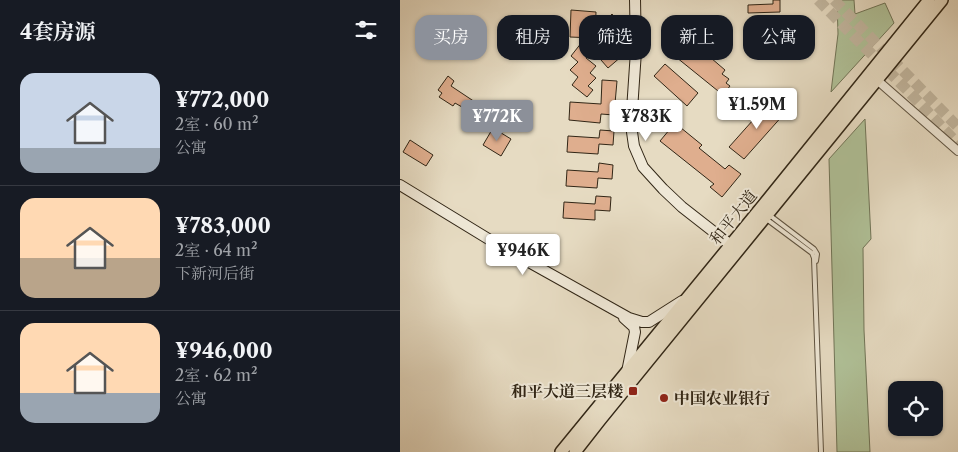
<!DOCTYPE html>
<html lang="zh">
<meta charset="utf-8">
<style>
:root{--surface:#171b24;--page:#20242c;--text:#f1f3f6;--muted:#9ea1a6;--line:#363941;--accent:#8c9099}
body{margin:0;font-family:"Libre Caslon Text","Noto Serif SC",serif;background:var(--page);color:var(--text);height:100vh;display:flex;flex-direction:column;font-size:19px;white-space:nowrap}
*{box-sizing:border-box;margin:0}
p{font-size:16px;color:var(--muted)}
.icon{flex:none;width:28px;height:28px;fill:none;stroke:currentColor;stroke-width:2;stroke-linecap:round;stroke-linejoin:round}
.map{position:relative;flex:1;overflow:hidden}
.details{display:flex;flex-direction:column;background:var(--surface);width:400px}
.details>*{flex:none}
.banner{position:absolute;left:15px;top:15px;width:468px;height:45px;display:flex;gap:10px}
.fabs{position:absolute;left:488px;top:381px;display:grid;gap:10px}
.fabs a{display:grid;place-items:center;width:55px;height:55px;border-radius:10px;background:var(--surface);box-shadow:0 1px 4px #0004;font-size:25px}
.price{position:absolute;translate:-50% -42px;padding:0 11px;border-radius:5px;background:#fff;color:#222;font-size:16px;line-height:32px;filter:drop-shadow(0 1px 2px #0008)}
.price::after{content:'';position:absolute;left:50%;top:30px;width:15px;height:11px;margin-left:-8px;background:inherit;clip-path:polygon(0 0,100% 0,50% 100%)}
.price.active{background:var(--accent);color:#fff}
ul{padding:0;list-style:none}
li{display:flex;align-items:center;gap:15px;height:125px;padding:0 20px}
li+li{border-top:1px solid var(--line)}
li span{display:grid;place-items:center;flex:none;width:140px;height:100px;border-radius:15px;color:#555}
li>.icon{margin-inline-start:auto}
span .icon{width:60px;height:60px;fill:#fffc;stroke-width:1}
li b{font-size:21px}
h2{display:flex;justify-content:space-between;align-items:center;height:60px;padding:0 20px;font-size:21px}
.tag{padding:0 18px;border-radius:15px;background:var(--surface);box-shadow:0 1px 4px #0004;font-size:18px;line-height:45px}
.tag.active{background:var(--accent);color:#fff}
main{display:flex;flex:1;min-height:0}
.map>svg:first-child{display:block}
.green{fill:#b0c198;stroke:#707457}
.building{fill:#dfae8e;stroke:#312616}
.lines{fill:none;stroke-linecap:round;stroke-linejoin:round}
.primary-tunnel{stroke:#c2b7a0;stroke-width:11;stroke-dasharray:11 5.5;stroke-linecap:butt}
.lane-casing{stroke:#5e5341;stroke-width:6}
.street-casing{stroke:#5e5341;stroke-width:10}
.secondary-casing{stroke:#312616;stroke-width:12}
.primary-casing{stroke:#312616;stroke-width:14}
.lane{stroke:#efe8d7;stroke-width:4}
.street{stroke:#efe8d7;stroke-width:8}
.secondary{stroke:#efe8d7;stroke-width:10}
.primary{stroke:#e6dbc2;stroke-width:11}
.poi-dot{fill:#8f2418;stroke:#efe8d7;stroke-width:2}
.labels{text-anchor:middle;stroke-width:4;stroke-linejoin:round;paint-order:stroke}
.street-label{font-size:16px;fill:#312616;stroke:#efe8d7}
.poi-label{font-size:16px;font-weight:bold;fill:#312616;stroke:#efe8d7;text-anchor:end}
</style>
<main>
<section class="details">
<h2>4套房源<svg class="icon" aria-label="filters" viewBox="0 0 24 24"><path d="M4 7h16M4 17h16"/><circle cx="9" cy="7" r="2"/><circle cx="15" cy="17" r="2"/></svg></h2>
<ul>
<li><span style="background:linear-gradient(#c9d6e8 75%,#9aa5b1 0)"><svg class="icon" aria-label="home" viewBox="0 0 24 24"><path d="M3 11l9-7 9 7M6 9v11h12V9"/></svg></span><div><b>¥772,000</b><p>2室 · 60 m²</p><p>公寓</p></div></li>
<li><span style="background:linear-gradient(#ffd9b3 60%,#b9a48a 0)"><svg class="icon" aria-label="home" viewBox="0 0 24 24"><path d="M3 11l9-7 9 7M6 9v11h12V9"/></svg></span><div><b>¥783,000</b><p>2室 · 64 m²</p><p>下新河后街</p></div></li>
<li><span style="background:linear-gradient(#ffd9b3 70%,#9aa5b1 0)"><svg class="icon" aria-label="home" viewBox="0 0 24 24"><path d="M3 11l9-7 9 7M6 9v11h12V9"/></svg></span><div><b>¥946,000</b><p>2室 · 62 m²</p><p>公寓</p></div></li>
</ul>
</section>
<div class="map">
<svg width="558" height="452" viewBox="0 0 558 452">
<rect width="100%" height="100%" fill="#e6dbc2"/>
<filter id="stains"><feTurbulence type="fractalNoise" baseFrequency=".004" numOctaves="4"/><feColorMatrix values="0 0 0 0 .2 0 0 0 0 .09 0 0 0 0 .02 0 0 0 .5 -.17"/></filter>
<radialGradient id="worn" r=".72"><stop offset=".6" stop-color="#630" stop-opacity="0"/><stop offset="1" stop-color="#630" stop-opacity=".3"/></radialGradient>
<!-- green -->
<path class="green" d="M437,0H454L455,14L485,3L494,23L431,92L438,34Z
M465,119L471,239L463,248L464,330L470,452H437L429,159Z"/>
<!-- building -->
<path class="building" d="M373,0H380V12L348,13V5L373,4Z
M171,10L196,12L195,38L170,37Z
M212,14L223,27L216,33L223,41L215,48L222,56L208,68L201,60L209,52L205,48L212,41L206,34L213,27L206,20Z
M382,28L383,50L346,52L345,45L350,44L349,29Z
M286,35L298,45L297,46L325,70L322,74L329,79L326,83L330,86L323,95L271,53Z
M182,42L192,51L186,58L196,66L190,73L196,78L188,86L193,90L187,97L172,85L178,77L170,70L178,62L171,56Z
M265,64L298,93L287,106L254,76Z
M48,76L54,81L51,86L75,102L69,111L55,103L53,106L39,97L42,93L38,90Z
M202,80L217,81L214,115L201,114L200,123L169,120L170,102L201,104Z
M370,101L384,114L344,159L329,147Z
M275,123L302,145L299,148L325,169L329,165L341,174L322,197L310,187L314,184L260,141Z
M93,128L111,139L101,156L83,145Z
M200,130L214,131L213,145L199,144L198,154L167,152L168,136L199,138Z
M10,140L33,155L26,166L3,152Z
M199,163L213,165L212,179L198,178L197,188L166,186L167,170L198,172Z
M196,196L211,197L210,211L195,210V220L163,218L164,202L195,204Z"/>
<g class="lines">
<!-- primary-tunnel -->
<path class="primary-tunnel" d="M418,0L510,93L558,144
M434,0L558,127"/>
<!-- lane casing -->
<g class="lane-casing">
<path id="lane" d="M368,214L414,249L417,254L416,261
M365,218L412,253L414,258L421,452"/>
</g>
<!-- street casing -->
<g class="street-casing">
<path id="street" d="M477,80L558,151"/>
</g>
<!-- secondary casing -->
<g class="secondary-casing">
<path id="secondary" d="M235,0L236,51L231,125L234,146L243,167L263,189L282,207L337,250
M0,185L95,243L229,318L242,322H249L282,301
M224,318L234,327L235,332L227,372"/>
</g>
<!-- primary casing -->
<g class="primary-casing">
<path id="primary" d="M161,452L365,203L529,0
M175,452L200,420L542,0"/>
</g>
<!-- lane -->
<use href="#lane" class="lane"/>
<!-- street -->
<use href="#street" class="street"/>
<!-- secondary -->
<use href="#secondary" class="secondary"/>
<!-- primary -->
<use href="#primary" class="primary"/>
</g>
<!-- markers -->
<g class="poi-dot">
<rect x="228" y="386" width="10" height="10" rx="2.5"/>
<circle cx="264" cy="398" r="5"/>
</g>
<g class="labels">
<!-- street labels -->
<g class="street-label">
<text transform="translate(333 217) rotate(-51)" y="6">和平大道</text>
</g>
<!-- poi labels -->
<g class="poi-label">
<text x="223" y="397">和平大道三层楼</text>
<text x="274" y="404" text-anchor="start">中国农业银行</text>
</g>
</g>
<rect width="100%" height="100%" filter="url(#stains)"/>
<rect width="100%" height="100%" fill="url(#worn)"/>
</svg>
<div class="fabs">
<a><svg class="icon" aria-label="locate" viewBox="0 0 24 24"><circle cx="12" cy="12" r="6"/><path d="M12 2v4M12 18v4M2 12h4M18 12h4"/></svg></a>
</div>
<b class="price" style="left:357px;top:130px">¥1.59M</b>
<b class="price active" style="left:97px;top:142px">¥772K</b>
<b class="price" style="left:246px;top:142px">¥783K</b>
<b class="price" style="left:123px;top:276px">¥946K</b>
<div class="banner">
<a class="tag active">买房</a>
<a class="tag">租房</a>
<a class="tag">筛选</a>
<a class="tag">新上</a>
<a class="tag">公寓</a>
</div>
</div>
</main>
